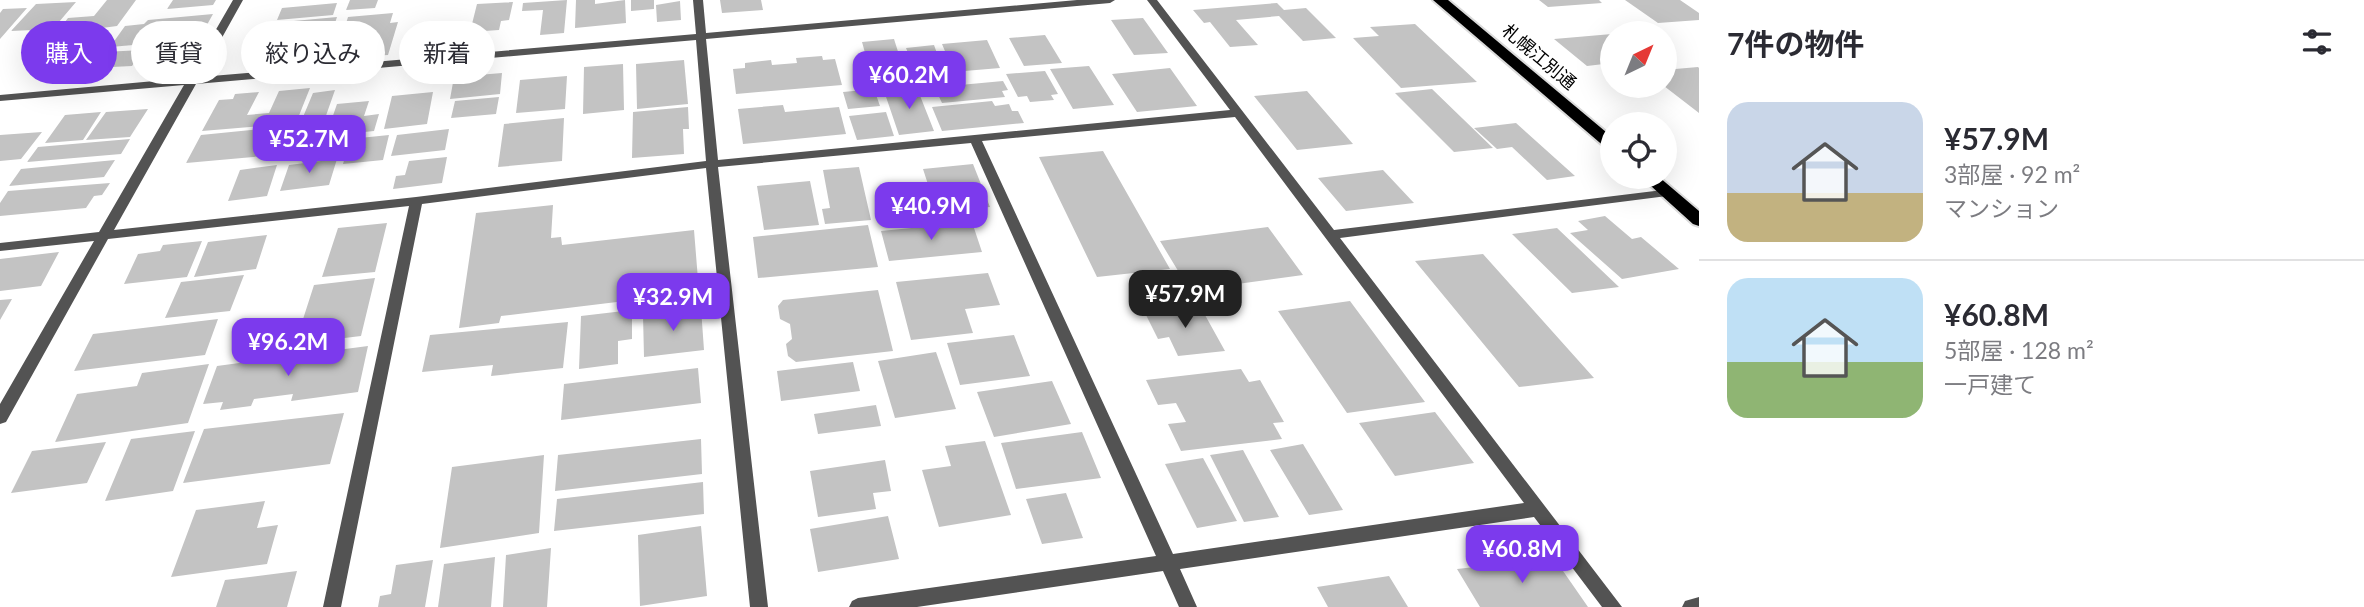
<!DOCTYPE html>
<html lang="ja">
<meta charset="utf-8">
<style>
:root{--surface:#fff;--page:#f7f7f7;--text:#2b2b33;--muted:#7c7c81;--line:#e1e1e2;--accent:#7c3aed}
body{margin:0;font-family:Lato,"Noto Sans JP",sans-serif;background:var(--page);color:var(--text);height:100vh;display:flex;flex-direction:column;font-size:26px;white-space:nowrap}
*{box-sizing:border-box;margin:0}
p{font-size:23px;color:var(--muted)}
.icon{flex:none;width:38px;height:38px;fill:none;stroke:currentColor;stroke-width:2;stroke-linecap:round;stroke-linejoin:round}
.map{position:relative;flex:1;overflow:hidden}
.drawer{display:flex;flex-direction:column;background:var(--surface);width:665px}
.drawer>*{flex:none}
.banner{position:absolute;left:21px;top:21px;width:665px;height:63px;display:flex;gap:14px}
.needle{width:46px;rotate:43deg}
.controls{position:absolute;left:1600px;top:21px;display:grid;gap:14px}
.controls a{display:grid;place-items:center;width:77px;height:77px;border-radius:50%;background:var(--surface);box-shadow:0 7px 28px #0002;font-size:35px}
.price{position:absolute;translate:-50% -60px;padding:0 16px;border-radius:14px;background:var(--accent);color:#fff;font-size:23px;line-height:46px;filter:drop-shadow(0 2px 4px #0008)}
.price::after{content:'';position:absolute;left:50%;top:42px;width:21px;height:16px;margin-left:-10px;background:inherit;clip-path:polygon(0 0,100% 0,50% 100%)}
.price.active{background:#222;color:#fff}
ul{padding:0;list-style:none}
li{display:flex;align-items:center;gap:21px;height:175px;padding:0 28px}
li+li{border-top:2px solid var(--line)}
li span{display:grid;place-items:center;flex:none;width:196px;height:140px;border-radius:21px;color:#555}
li>.icon{margin-inline-start:auto}
span .icon{width:84px;height:84px;fill:#fffc;stroke-width:1}
li b{font-size:30px}
h2{display:flex;justify-content:space-between;align-items:center;height:84px;padding:0 28px;font-size:30px}
.chip{padding:0 24px;border-radius:32px;background:var(--surface);box-shadow:0 7px 28px #0002;font-size:24px;line-height:63px}
.chip.active{background:var(--accent);color:#fff}
main{display:flex;flex:1;min-height:0}
.map>svg:first-child{display:block}
.building{fill:#c3c3c3}
.lines{fill:none;stroke-linecap:round;stroke-linejoin:round}
.trunk-casing{stroke:#dbdbdb;stroke-width:4}
.minor{fill:#535353;fill-rule:evenodd}
.trunk{fill:#000;fill-rule:evenodd}
.labels{text-anchor:middle;stroke-width:5;stroke-linejoin:round;paint-order:stroke}
.far-street-label{font-size:18px;fill:#000;stroke:#fff}
</style>
<main>
<div class="map">
<svg width="1699" height="607" viewBox="0 0 1699 607">
<rect width="100%" height="100%" fill="#fff"/>
<!-- building -->
<path class="building" d="M107,0H136L117,26L102,28L99,31L55,35L68,18L94,16Z
M173,0H216L213,5L167,9Z
M350,0H378L375,8L346,10Z
M567,0L564,33L540,35L543,10L522,11L523,3Z
M576,0H595V4L625,0L626,23L575,28Z
M631,0H654V9L631,11Z
M720,0H761L763,10L722,13Z
M1539,0H1599L1602,3L1548,7Z
M1625,0H1680L1699,13V20L1658,23Z
M680,1L681,20L657,22L656,5Z
M76,2L53,29L11,31L36,4Z
M513,2L509,20L501,21L499,30L470,32L477,4Z
M337,3L333,15L277,20L282,8Z
M1277,3L1284,10L1306,8L1336,38L1303,41L1279,16L1236,20L1258,45L1230,47L1210,22L1204,23L1193,10Z
M27,8L0,39V13L3,9Z
M393,13L390,23L398,22L388,55L357,57L358,52L346,53L354,32L343,33L348,17Z
M213,14L203,32L162,35L157,43L110,47L125,26L144,24L148,20Z
M337,17L332,32L266,38L272,23Z
M1143,18L1168,53L1134,55L1111,20Z
M453,22L445,51L410,53L420,24Z
M1415,24L1477,82L1401,88L1353,38L1379,36L1370,27Z
M1612,34V63L1587,66L1554,39Z
M1045,35L1062,63L1024,66L1009,38Z
M80,36L59,65L27,67L49,39Z
M310,36L308,39L332,36L325,59L249,67L260,40Z
M894,39L908,83L874,85L862,42Z
M987,40L1000,68L917,75L906,48L934,45L938,56H947L942,44Z
M189,44L176,65L136,68L150,47Z
M143,50L132,66L91,68L103,52Z
M822,56L823,60L835,59L842,85L736,94L733,69L745,68V63L771,60L772,65L797,63L796,58Z
M684,60L688,104L637,109L636,64Z
M623,64L624,110L583,114L584,67Z
M1089,66L1114,105L1073,109L1050,69Z
M1698,67L1699,68V113L1664,86V70Z
M1170,68L1197,106L1137,112L1112,74Z
M1045,71L1058,94L1051,95L1054,100L1030,102L1027,96L1018,97L1006,74Z
M502,73L500,94L450,99L454,77Z
M567,76L565,109L516,113L520,80Z
M1003,81L1008,90L1002,91L1005,97L942,103L933,84L958,82L960,85Z
M310,88L296,123L202,131L219,100L233,99L235,94L259,92L247,115L269,113L279,91Z
M917,88L934,131L899,135L884,91Z
M874,89L880,106L848,109L843,92Z
M1432,89L1493,148L1454,152L1395,93Z
M335,90L322,127L298,129L313,93Z
M1307,91L1353,144L1297,150L1254,96Z
M433,92L427,124L384,129L392,96Z
M499,97L496,114L451,118L455,101Z
M369,101L364,116L379,114L374,131L326,136L337,104Z
M992,101L995,106L1009,104L1012,111H1018L1024,123L942,131L932,107Z
M783,105L785,112L839,107L846,134L743,144L738,109Z
M688,107L689,129H683L684,154L632,158L633,112Z
M148,109L130,137L86,140L106,112Z
M101,112L83,140L45,143L65,115Z
M886,112L894,136L857,140L849,116Z
M564,118L562,161L498,167L504,124Z
M1516,123L1575,176L1547,180L1512,147L1497,149L1474,128Z
M281,127L279,132L294,130L285,154L186,163L201,135Z
M449,129L445,150L391,156L397,135Z
M42,132L21,159L0,161V135Z
M389,135L383,160L343,164L350,139Z
M130,139L121,154L27,162L38,147Z
M1103,151L1170,269L1097,277L1039,157Z
M447,157L442,183L393,189L396,176L405,175L409,161Z
M337,159L329,185L280,191L289,165Z
M115,160L104,177L9,186L21,169Z
M973,164L990,207L937,212L923,169Z
M277,165L267,196L228,201L240,170Z
M859,167L871,220L825,224L822,209L830,208L823,170Z
M1383,170L1414,203L1346,211L1318,178Z
M810,181L819,225L764,230L757,186Z
M110,183L102,195L94,196L86,208L0,216V203L8,191Z
M553,205L551,238L561,237L562,245L694,230L699,292L501,316L499,323L459,328L476,213Z
M1605,216L1632,239L1641,237L1679,269L1622,279L1570,233L1588,230L1578,221Z
M972,222L982,252L889,261L881,231Z
M387,223L375,272L322,277L338,228Z
M868,225L878,267L758,278L753,237Z
M1268,227L1303,275L1208,288L1204,282L1186,284L1160,241Z
M1557,228L1619,287L1572,293L1512,234Z
M267,235L256,269L194,277L208,242Z
M202,241L187,277L124,284L138,254L160,251L163,245Z
M59,252L41,286L0,291V259Z
M1483,254L1594,378L1519,387L1415,261Z
M988,273L1000,305L965,309L973,333L911,340L896,282Z
M244,275L230,311L165,318L181,282Z
M375,278L361,336L295,344L314,285Z
M878,290L893,351L796,362L788,356L786,344L792,339L790,324L780,319L778,306L783,300Z
M12,299L0,320V300Z
M1350,301L1425,402L1347,413L1278,311Z
M1200,306L1225,351L1178,356L1169,337L1158,339L1144,311Z
M701,308L704,350L644,357L643,315Z
M632,310V339L618,341V364L579,369L581,316Z
M218,319L205,355L74,371L93,334Z
M568,322L563,368L491,376L493,365L422,372L430,335Z
M1014,335L1030,376L960,385L947,343Z
M368,346L358,392L291,401L293,394L254,399L251,406L220,410L223,402L203,404L217,366Z
M936,352L956,409L895,418L878,361Z
M853,362L860,391L781,401L777,371Z
M209,364L188,423L55,442L77,394L137,386L142,373Z
M698,368L701,403L561,420L564,384Z
M1241,369L1249,382L1260,380L1284,422L1273,423L1282,439L1181,451L1168,424L1186,422L1176,403L1158,405L1146,380Z
M1052,381L1071,424L994,437L977,392Z
M876,405L881,426L818,434L814,414Z
M1435,412L1474,463L1395,476L1359,423Z
M344,413L330,464L183,483L204,429Z
M195,431L173,491L105,501L131,439Z
M1082,432L1101,478L1016,489L1001,443Z
M701,439L702,474L555,491L558,455Z
M985,441L1011,515L939,527L922,470L951,466L945,446Z
M106,442L87,483L11,493L32,451Z
M1303,444L1343,510L1309,515L1270,450Z
M1243,450L1279,517L1244,522L1210,455Z
M544,455L539,533L440,548L452,467Z
M1203,458L1237,521L1197,528L1165,464Z
M885,460L891,491L873,493L876,509L818,517L810,471Z
M703,482L704,514L554,531L557,499Z
M1066,493L1083,538L1042,544L1026,499Z
M265,501L257,528L278,525L267,564L171,577L196,510Z
M888,516L899,559L818,572L810,529Z
M701,526L707,596L640,606L638,535Z
M551,548L547,607H503L506,555Z
M495,557L491,607H438L444,564Z
M1554,558L1588,607H1480L1457,569Z
M433,560L425,607H378L380,596L391,594L396,565Z
M297,571L287,607H216L225,580Z
M1389,576L1408,607H1328L1317,587Z"/>
<g class="lines">
<!-- trunk casing -->
<g class="trunk-casing">
<path id="trunk" d="M1433,0H1448L1612,137V150L1606,148Z
M1641,177H1659L1699,211V226L1693,224Z"/>
</g>
<!-- minor -->
<path class="minor" d="M233,0H243L200,77L696,34L693,0H703L706,33L1077,0H1115L1110,3L706,39L718,160L1230,110L1147,0H1157L1334,230L1671,189L1673,192L1671,195L1667,196L1340,238L1622,607H1602L1534,517L1180,569L1197,607H1179L1163,571L917,607H849L852,601L858,598L1156,556L971,143L718,167L768,607H750L706,168L422,204L341,607H323L409,206L108,239L6,422L0,424V404L94,241L0,251V243L99,232L184,85L0,101V95L188,78ZM696,40L706,161L416,197L114,230L196,84ZM1235,117L1524,503L1173,554L982,141Z
M1699,597V607H1682L1685,601Z"/>
<!-- trunk -->
<use href="#trunk" class="trunk"/>
</g>
<g class="labels">
<!-- far-street labels -->
<g class="far-street-label">
<text transform="translate(1539 57) rotate(40)" y="6">札幌江別通</text>
</g>
</g>
</svg>
<div class="controls">
<a><svg class="needle" viewBox="-14 -14 28 28"><path d="M0-13l5 13h-10z" fill="#e53935"/><path d="M0 13l5-13h-10z" fill="#7c7c81"/></svg></a>
<a><svg class="icon" aria-label="locate" viewBox="0 0 24 24"><circle cx="12" cy="12" r="6"/><path d="M12 2v4M12 18v4M2 12h4M18 12h4"/></svg></a>
</div>
<b class="price" style="left:909px;top:111px">¥60.2M</b>
<b class="price" style="left:309px;top:175px">¥52.7M</b>
<b class="price" style="left:931px;top:242px">¥40.9M</b>
<b class="price active" style="left:1185px;top:330px">¥57.9M</b>
<b class="price" style="left:673px;top:333px">¥32.9M</b>
<b class="price" style="left:288px;top:378px">¥96.2M</b>
<b class="price" style="left:1522px;top:585px">¥60.8M</b>
<div class="banner">
<a class="chip active">購入</a>
<a class="chip">賃貸</a>
<a class="chip">絞り込み</a>
<a class="chip">新着</a>
</div>
</div>
<section class="drawer">
<h2>7件の物件<svg class="icon" aria-label="filters" viewBox="0 0 24 24"><path d="M4 7h16M4 17h16"/><circle cx="9" cy="7" r="2"/><circle cx="15" cy="17" r="2"/></svg></h2>
<ul>
<li><span style="background:linear-gradient(#c9d6e8 65%,#c2b280 0)"><svg class="icon" aria-label="home" viewBox="0 0 24 24"><path d="M3 11l9-7 9 7M6 9v11h12V9"/></svg></span><div><b>¥57.9M</b><p>3部屋 · 92 m²</p><p>マンション</p></div></li>
<li><span style="background:linear-gradient(#bfe0f5 60%,#8fb573 0)"><svg class="icon" aria-label="home" viewBox="0 0 24 24"><path d="M3 11l9-7 9 7M6 9v11h12V9"/></svg></span><div><b>¥60.8M</b><p>5部屋 · 128 m²</p><p>一戸建て</p></div></li>
</ul>
</section>
</main>
